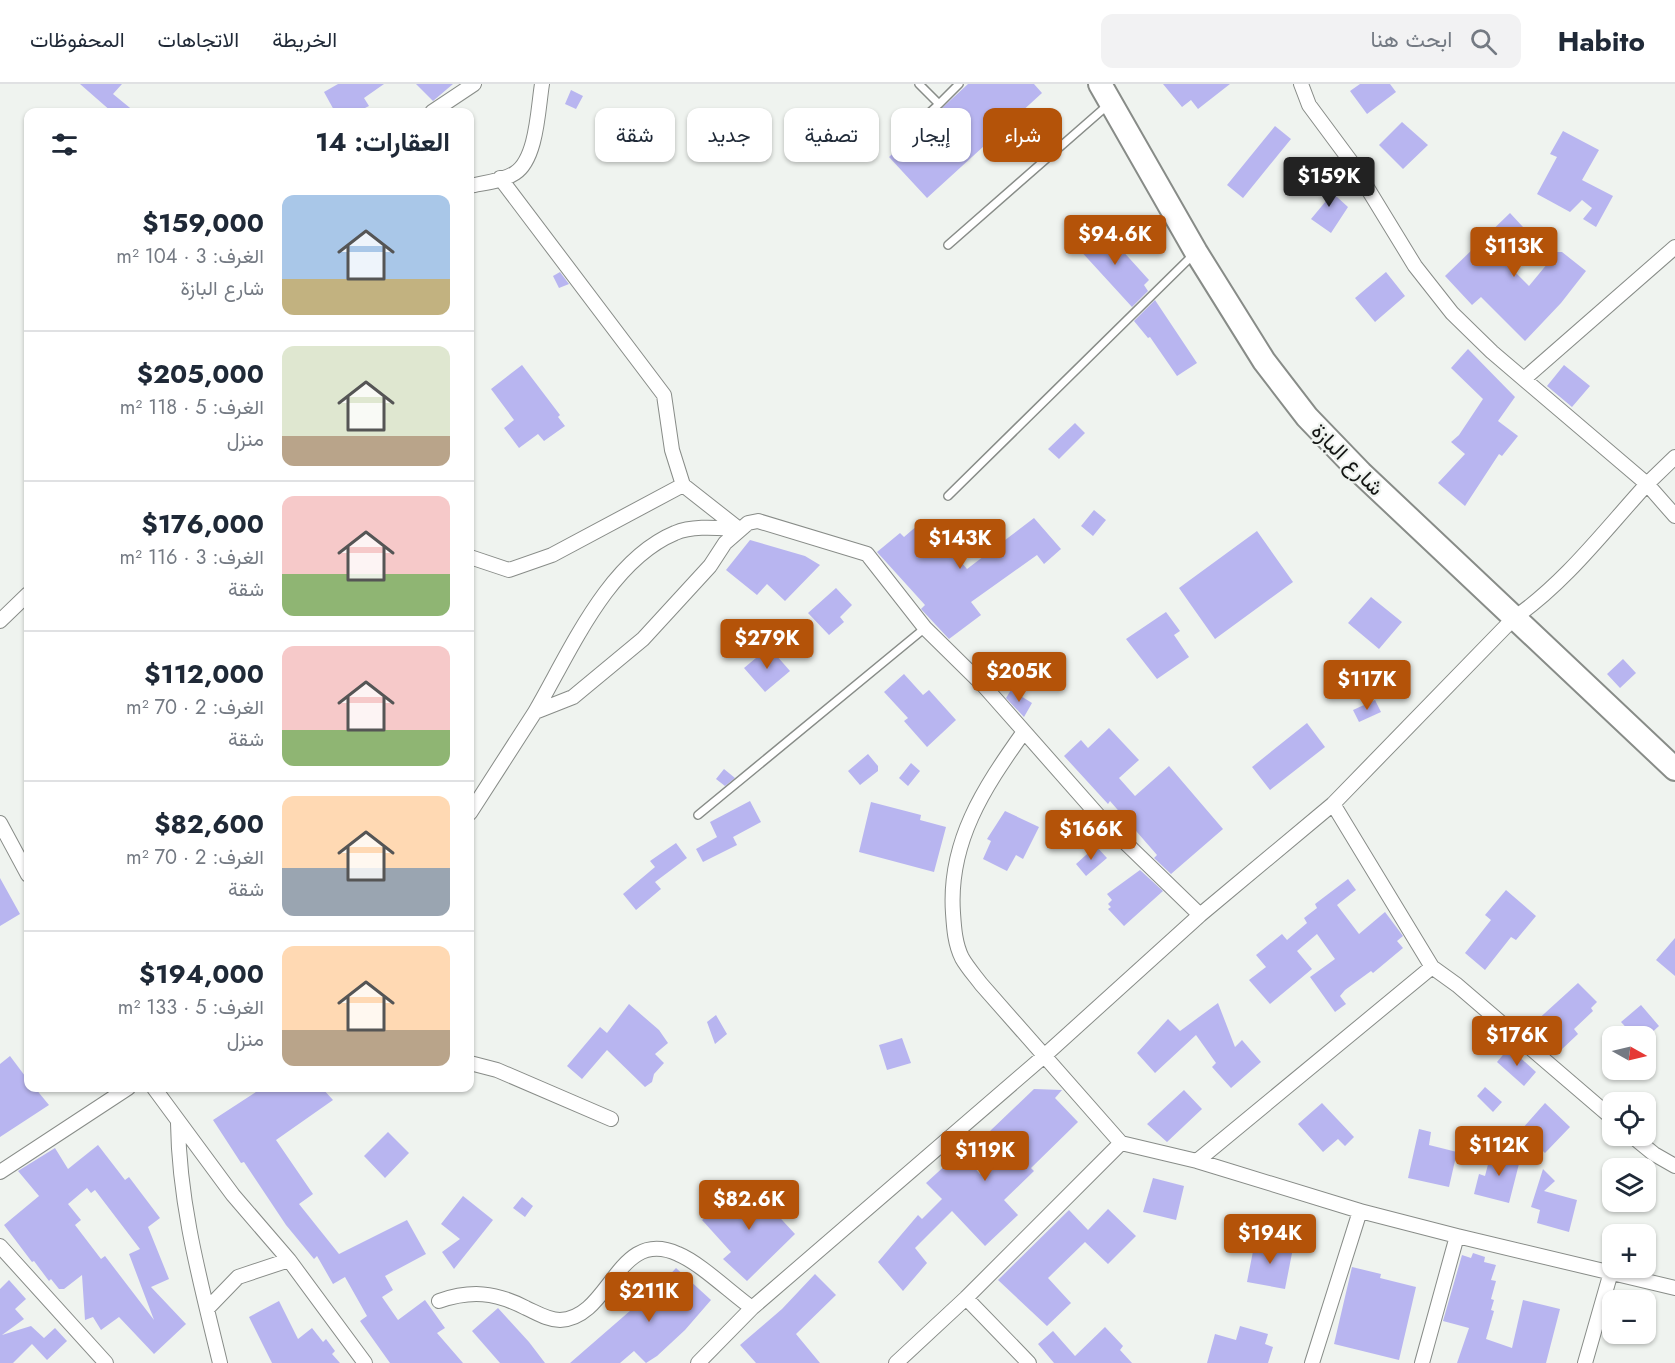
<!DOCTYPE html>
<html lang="ar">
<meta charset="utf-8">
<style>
:root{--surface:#fff;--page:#f2f2f3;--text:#1f2937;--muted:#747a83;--line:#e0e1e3;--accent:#b45309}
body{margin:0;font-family:Jost,Vazirmatn,sans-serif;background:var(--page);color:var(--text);direction:rtl;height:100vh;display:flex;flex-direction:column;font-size:22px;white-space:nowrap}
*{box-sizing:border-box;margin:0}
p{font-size:20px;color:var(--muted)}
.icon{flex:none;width:33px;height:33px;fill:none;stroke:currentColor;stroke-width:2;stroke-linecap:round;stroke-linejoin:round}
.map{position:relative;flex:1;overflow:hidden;direction:ltr}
.drawer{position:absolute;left:24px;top:24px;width:450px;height:984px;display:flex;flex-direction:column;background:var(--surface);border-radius:12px;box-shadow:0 2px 4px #0004;direction:rtl}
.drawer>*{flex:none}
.banner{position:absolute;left:492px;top:24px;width:570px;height:54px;direction:rtl;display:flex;gap:12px}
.needle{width:39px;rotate:98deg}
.fabs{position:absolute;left:1602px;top:942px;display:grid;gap:12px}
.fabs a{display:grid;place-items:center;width:54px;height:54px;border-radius:12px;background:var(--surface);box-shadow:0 2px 4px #0004;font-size:30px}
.price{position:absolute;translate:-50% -51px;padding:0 14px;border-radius:6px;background:var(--accent);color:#fff;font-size:20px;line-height:39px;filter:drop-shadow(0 2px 3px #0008)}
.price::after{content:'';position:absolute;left:50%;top:36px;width:18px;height:14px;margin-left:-9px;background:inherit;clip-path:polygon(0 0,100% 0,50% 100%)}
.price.active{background:#222;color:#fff}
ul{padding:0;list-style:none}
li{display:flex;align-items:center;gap:18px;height:150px;padding:0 24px}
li+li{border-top:2px solid var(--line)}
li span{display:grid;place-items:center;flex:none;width:168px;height:120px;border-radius:12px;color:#555}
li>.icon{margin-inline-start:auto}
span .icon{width:72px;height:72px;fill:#fffc;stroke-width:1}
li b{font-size:26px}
h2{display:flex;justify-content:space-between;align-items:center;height:72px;padding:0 24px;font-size:26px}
.tag{padding:0 21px;border-radius:12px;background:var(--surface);box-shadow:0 2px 4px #0004;font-size:21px;line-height:54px}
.tag.active{background:var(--accent);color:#fff}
header{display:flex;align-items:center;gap:36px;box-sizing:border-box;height:84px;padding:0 30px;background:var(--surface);border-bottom:2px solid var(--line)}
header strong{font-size:28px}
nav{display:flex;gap:33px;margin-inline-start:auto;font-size:21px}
.search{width:420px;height:54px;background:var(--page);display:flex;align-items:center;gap:15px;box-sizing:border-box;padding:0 21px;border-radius:12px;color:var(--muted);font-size:22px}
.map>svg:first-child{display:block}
.building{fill:#b8b5f0;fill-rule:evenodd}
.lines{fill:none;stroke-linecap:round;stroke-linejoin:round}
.service-casing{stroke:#888c88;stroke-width:10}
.minor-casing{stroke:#888c88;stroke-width:16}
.primary-casing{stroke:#888c88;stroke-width:26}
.service{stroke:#fff;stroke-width:7}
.minor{stroke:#fff;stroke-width:14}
.primary{stroke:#fff;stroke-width:22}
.labels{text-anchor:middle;stroke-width:4.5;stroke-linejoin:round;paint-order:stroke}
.street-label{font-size:22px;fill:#141614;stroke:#eff3ef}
</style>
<header>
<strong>Habito</strong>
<div class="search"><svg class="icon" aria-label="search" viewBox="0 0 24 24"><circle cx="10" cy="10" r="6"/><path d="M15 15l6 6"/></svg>ابحث هنا</div>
<nav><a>الخريطة</a><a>الاتجاهات</a><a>المحفوظات</a></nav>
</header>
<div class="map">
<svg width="1675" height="1279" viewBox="0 0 1675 1279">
<rect width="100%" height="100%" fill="#eff3ef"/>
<!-- building -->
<path class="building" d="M80,0H122L113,10L135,28H112Z
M338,0H384L364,14L369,22L357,28H335L324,8Z
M416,0H453L433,17Z
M968,0H1034L1042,9L927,114L889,73Z
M1163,0H1230L1198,25L1191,16L1182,23Z
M1360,0H1390L1396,8L1367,30L1350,7Z
M571,6L583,12L576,25L565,20Z
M1402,38L1428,61L1403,85L1379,61Z
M1275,42L1291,55L1243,114L1227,101Z
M1563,47L1599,66L1582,96L1613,112L1596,143L1583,135L1592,124L1582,116L1570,128L1537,110L1557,73L1550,70Z
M1315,93L1348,123L1331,149L1311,135L1326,117L1311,97Z
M1510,129L1538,159L1511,184L1529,202L1557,168H1562L1586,187L1561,219L1525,257L1481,213L1472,221L1445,192Z
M1101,143L1149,196L1144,201L1148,207L1132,223L1078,164Z
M560,188L569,200L559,204L553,192Z
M1386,188L1405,212L1375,238L1355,214Z
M1155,216L1197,279L1177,292L1150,253L1148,254L1134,237Z
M1468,265L1515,313L1498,337L1518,352L1502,372L1499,370L1465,422L1438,399L1465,370L1451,358L1459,351L1483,315L1451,284Z
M522,281L560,331L558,333L565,342L544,357L538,350L519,364L504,344L514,336L491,305Z
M1564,281L1590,302L1572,323L1547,302Z
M1075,339L1085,349L1059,375L1048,365Z
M1094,426L1106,436L1093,452L1081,442Z
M1034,434L1061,465L1044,480L1037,471L971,518L981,531L949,555L921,525L925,521L877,468L900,449L904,453L925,435L967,485Z
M1257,447L1293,498L1215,555L1179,504Z
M750,456L805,472L820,481L785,517L767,500L757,511L726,486Z
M836,504L852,521L840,533L844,538L829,551L808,529Z
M1371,513L1402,538L1379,565L1348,539Z
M1166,528L1180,547L1174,551L1189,573L1157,595L1126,555Z
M769,563L790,587L765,608L744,584Z
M1623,575L1636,589L1620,604L1607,590Z
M904,590L923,611L929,606L956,636L927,663L904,637L908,634L884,608Z
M1011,606L1032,619L1024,633L1006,614Z
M1375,616L1381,628L1359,638L1353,626Z
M1307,639L1325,663L1270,706L1252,683Z
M1109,644L1139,676L1119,694L1135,712L1169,682L1223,745L1171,790L1154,774L1157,771L1110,717L1108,720L1064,672L1081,656L1088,664Z
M868,670L878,682V687L860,701L848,687Z
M911,679L920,687L908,702L899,694Z
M724,685L735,694L725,702L716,695Z
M750,717L761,738L733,753L737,761L703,778L696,765L717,753L710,738Z
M871,718L921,731L920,736L946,743L934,788L859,768Z
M1005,727L1039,743L1023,775L1016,771L1007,787L983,775L991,757L987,755Z
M676,759L687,774L655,798L661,805L636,826L623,810L655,783L650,777Z
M1096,762L1107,774L1086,792L1076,780Z
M1140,786L1163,807L1124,842L1108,825L1111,823L1108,820L1112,816L1107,810Z
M0,794L20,830L0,842Z
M1348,795L1356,806L1337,821L1359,850L1385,828L1403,852L1397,857L1403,864L1373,889L1371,887L1345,906L1340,912L1346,920L1335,928L1310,893L1335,875L1317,850L1297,867L1312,885L1270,920L1249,896L1266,883L1256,871L1282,850L1287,856L1307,839L1304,834L1317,824L1315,820Z
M1506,806L1536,832L1516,856L1511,853L1485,886L1465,869L1491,836L1485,831Z
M1675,854V892L1656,876Z
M1578,899L1597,918L1591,924L1593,927L1574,945L1578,950L1560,967L1534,939Z
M1218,919L1235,963L1242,956L1261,978L1231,1004L1212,983L1216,979L1196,951L1155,989L1137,969L1168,935L1180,947Z
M629,920L659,946L668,959L655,970L664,979L654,990L652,998L645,1003L607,966L582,995L567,982L600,943L607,949Z
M1641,921L1659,942L1648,952H1634L1621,938Z
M716,931L727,950L715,960L707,938Z
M902,954L911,979L887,986L879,961Z
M1507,966L1512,971L1514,968L1536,988L1524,1002L1497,978Z
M10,972L28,996V1004H35L49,1021L0,1053V980Z
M1485,1003L1502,1018L1493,1028L1477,1012Z
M262,1004H322L333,1016L276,1056L313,1110L299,1120L339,1170L407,1136L426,1170L385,1192L393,1206L382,1213L398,1236L425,1216L445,1244L437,1249L463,1279H390L360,1237L367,1232L345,1193L333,1200L317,1172L314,1175L286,1141L244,1078L241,1079L213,1036Z
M1034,1005L1062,1006L1055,1014L1078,1038L1031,1084L1034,1087L1004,1116L1018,1131L985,1162L952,1127L915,1164L927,1179L903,1207L878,1178L918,1131L922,1135L942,1115L926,1099L960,1068L980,1090L1006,1064L990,1047Z
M1184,1006L1202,1025L1167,1058L1147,1040Z
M1322,1019L1354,1053L1345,1062L1338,1055L1323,1068L1298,1040Z
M1545,1019L1570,1043L1545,1069L1521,1046Z
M1419,1045L1431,1048L1429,1061L1457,1068L1449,1103L1408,1094Z
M388,1048L409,1069L385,1094L364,1072Z
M98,1061L125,1096L129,1093L160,1134L148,1143L169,1195L151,1203L186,1240L154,1270L119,1233L101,1246L93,1233L85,1236L82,1191L64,1205H59L51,1195L49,1197L34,1177L32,1178L4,1141L39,1112L18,1087L55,1064L68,1085ZM87,1104L91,1109L95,1106L140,1165L129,1170L154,1236L105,1172L101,1175L75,1141L81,1136L68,1120Z
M1492,1065L1521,1072L1509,1119L1474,1110L1479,1090L1485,1092Z
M1543,1085L1555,1097L1544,1107L1577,1116L1569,1148L1537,1139L1540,1126L1531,1123Z
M1153,1094L1184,1102L1176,1136L1143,1128Z
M745,1096L795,1150L747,1197L723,1175L731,1168L702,1136L717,1124L720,1129L741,1112L736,1104Z
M463,1112L493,1136L454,1185L442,1168L460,1155L441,1140Z
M522,1113L533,1122L525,1133L513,1124Z
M1108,1125L1136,1152L1108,1180L1085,1158L1048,1194L1071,1219L1047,1242L998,1196L1069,1126L1088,1146Z
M1255,1157L1293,1164L1285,1205L1247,1198Z
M1473,1169L1485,1173L1484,1178L1496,1181L1491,1196L1496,1197L1491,1215L1494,1216L1491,1226L1494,1227L1486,1255L1512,1264L1523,1216L1560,1225L1546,1279H1457L1469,1244L1443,1237L1462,1171L1471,1174Z
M1352,1183L1381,1190L1380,1194L1416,1203L1399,1276L1334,1260Z
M676,1184L711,1216L685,1246L657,1272L646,1279L634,1267L620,1279H570L631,1226L625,1221L642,1205L649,1213Z
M815,1190L836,1211L796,1250L820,1279H756L740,1261L782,1225Z
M9,1196L26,1215L15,1225L24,1235L2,1251L31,1242L44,1254L55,1244L67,1257L47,1276L32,1260L13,1279H0V1205Z
M279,1217L298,1255L312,1244L323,1258L326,1255L335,1267L332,1270L340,1279H272L249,1233Z
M498,1224L529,1258L545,1279H500L472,1247Z
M1240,1242L1268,1250L1265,1260L1273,1263L1268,1279H1207L1215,1250L1236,1256Z
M1105,1243L1123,1262L1120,1266L1132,1279H1054L1038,1260L1053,1247L1075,1272Z"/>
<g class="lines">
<!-- service casing -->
<g class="service-casing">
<path id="service" d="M919,0L939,20L959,0
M915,42L939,20
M948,161L1109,20
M948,412L1194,170
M698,731L925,544"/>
</g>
<!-- minor casing -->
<g class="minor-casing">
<path id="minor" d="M432,28L474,0
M500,94L664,311L672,366L683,401L739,445
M470,102C483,99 503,97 515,89C537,75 538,24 542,0
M1524,295L1675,163
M1675,373L1647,400L1675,432
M470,473L509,486L552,471L683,401
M0,537L28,510
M535,628C570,568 608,477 675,449C693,441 719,444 739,445
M1023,649C984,704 948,758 953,829C954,844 955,860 962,874C967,883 975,892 981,900L1121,1059L1197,1077L1360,1127L1457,1152L1675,1204
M1333,720L1432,883L1457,901L1612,1034
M470,729L535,628L573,613L643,555L710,482L725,459L748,439L758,437L867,470L925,544L984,602L1104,738L1200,831
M0,739L28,791
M470,979L497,986L611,1035
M154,1004L233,1111L289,1176L365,1279
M178,1039C179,1121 201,1200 220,1279
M1632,1052L1654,1070L1675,1082
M1197,1077L1432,883
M0,1088L128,1004
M0,1162L106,1279
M966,1214L1029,1279
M439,1217C471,1206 495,1208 526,1224C537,1229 548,1236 560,1236C611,1234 617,1142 678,1170C700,1179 731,1209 752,1224
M207,1225L238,1193L289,1176
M698,1279L752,1224L1043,973L1200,831L1333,720L1514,534C1565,499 1605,446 1647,400L1492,268L1452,229L1415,182L1352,79L1309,21L1301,0
M896,1279L966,1214L1121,1059
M1312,1279L1360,1127
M1422,1279L1457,1152
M1585,1279L1611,1188"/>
</g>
<!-- primary casing -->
<g class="primary-casing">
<path id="primary" d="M1100,0L1196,168L1264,277L1307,333L1361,389L1675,685"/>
</g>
<!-- service -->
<use href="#service" class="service"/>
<!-- minor -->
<use href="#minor" class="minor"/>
<!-- primary -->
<use href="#primary" class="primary"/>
</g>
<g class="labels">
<!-- street labels -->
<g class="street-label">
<text transform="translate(1348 375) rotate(45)" y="8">شارع البازة</text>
</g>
</g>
</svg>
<div class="fabs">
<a><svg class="needle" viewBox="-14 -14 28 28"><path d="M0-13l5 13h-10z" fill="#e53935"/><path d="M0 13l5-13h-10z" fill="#747a83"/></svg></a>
<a><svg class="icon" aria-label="locate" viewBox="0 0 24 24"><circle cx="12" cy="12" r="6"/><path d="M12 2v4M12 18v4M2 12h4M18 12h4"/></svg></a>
<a><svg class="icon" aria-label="layers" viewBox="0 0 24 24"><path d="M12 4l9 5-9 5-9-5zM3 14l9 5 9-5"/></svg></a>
<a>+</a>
<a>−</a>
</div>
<b class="price active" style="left:1329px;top:124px">$159K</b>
<b class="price" style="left:1115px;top:182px">$94.6K</b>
<b class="price" style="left:1514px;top:194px">$113K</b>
<b class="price" style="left:960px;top:486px">$143K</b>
<b class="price" style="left:767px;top:586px">$279K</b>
<b class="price" style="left:1019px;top:619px">$205K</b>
<b class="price" style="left:1367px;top:627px">$117K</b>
<b class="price" style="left:1091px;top:777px">$166K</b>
<b class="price" style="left:1517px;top:983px">$176K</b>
<b class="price" style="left:1499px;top:1093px">$112K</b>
<b class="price" style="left:985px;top:1098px">$119K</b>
<b class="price" style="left:749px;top:1147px">$82.6K</b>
<b class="price" style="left:1270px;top:1181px">$194K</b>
<b class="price" style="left:649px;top:1239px">$211K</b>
<div class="banner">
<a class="tag active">شراء</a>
<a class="tag">إيجار</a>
<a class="tag">تصفية</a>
<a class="tag">جديد</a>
<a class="tag">شقة</a>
</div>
<section class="drawer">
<h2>العقارات: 14<svg class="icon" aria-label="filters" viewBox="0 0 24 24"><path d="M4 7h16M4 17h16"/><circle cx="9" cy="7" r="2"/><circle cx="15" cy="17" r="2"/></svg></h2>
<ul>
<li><span style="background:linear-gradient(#a9c7e8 70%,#c2b280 0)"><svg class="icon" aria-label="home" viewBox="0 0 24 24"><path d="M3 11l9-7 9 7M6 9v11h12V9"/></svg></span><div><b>$159,000</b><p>الغرف: 3 · 104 m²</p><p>شارع البازة</p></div></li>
<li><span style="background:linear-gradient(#dfe7d0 75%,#b9a48a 0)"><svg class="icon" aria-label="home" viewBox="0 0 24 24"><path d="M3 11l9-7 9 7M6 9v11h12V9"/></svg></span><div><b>$205,000</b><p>الغرف: 5 · 118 m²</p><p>منزل</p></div></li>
<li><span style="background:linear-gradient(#f6c9c9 65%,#8fb573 0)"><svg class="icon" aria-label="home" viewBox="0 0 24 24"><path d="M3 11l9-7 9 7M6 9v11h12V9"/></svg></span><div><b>$176,000</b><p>الغرف: 3 · 116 m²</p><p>شقة</p></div></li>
<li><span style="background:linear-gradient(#f6c9c9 70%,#8fb573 0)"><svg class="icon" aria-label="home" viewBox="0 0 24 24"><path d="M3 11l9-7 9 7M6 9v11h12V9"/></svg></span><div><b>$112,000</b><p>الغرف: 2 · 70 m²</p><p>شقة</p></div></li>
<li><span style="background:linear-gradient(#ffd9b3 60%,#9aa5b1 0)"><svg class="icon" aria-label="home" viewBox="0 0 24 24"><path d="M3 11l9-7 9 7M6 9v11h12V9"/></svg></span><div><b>$82,600</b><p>الغرف: 2 · 70 m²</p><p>شقة</p></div></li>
<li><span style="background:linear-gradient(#ffd9b3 70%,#b9a48a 0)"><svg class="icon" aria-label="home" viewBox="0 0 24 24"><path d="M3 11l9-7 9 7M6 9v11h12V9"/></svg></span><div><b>$194,000</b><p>الغرف: 5 · 133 m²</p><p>منزل</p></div></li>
</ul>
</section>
</div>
